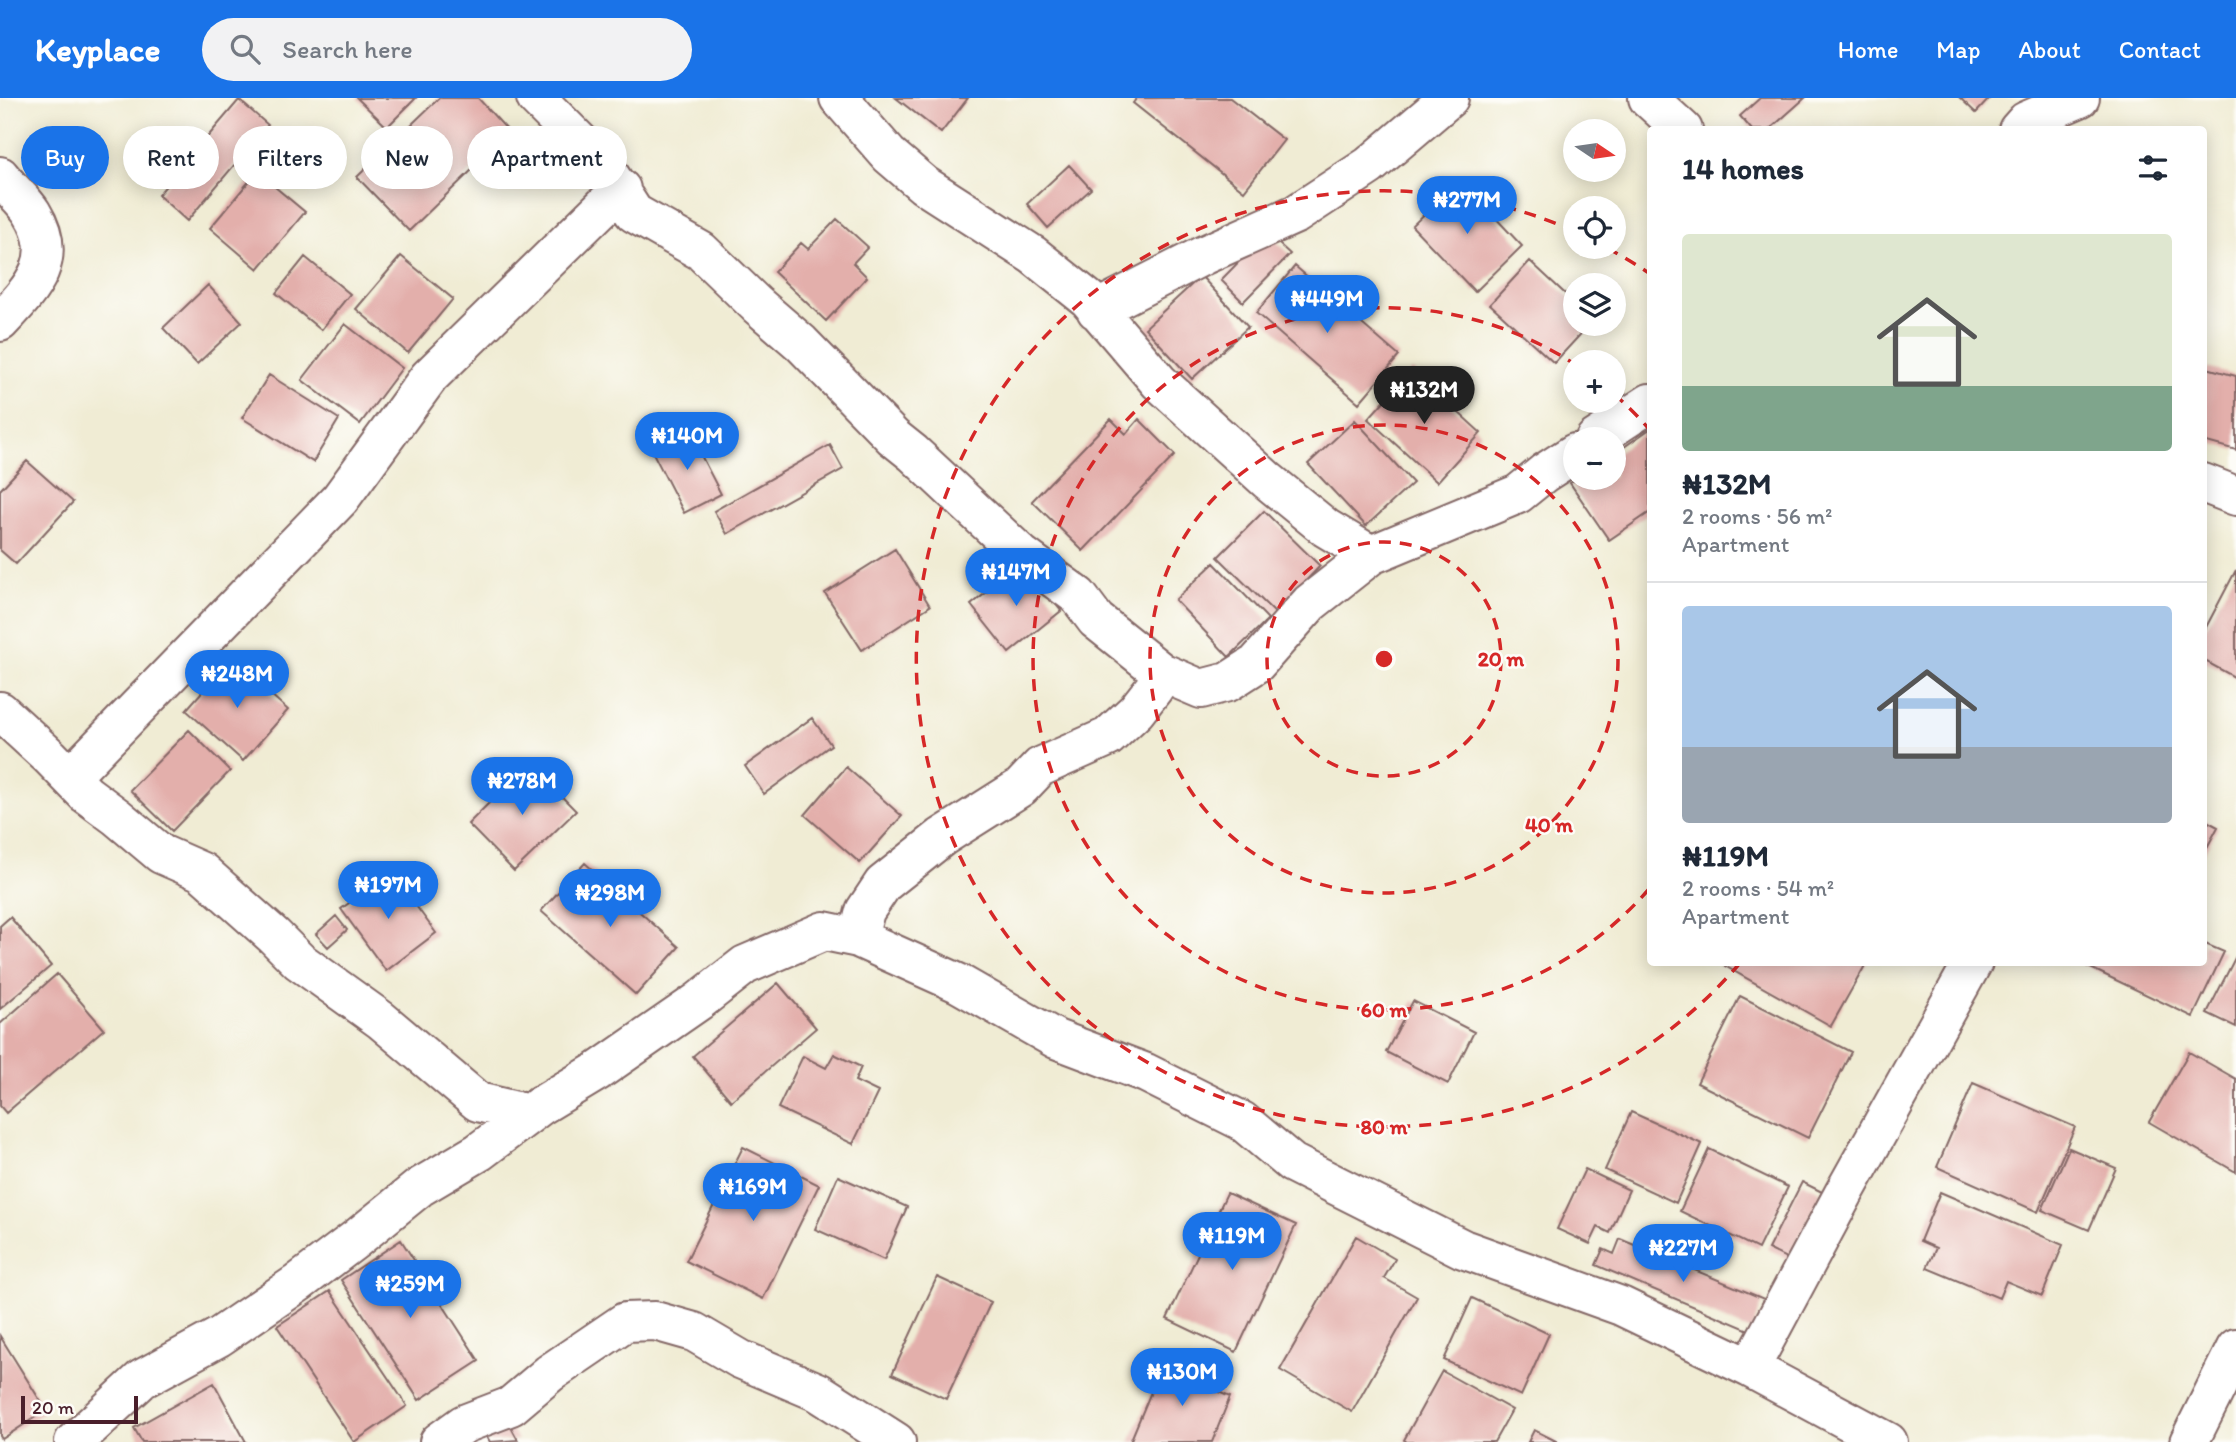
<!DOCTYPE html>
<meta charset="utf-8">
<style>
:root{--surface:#fff;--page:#f2f2f3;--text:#1f2937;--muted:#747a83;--line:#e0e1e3;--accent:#1a73e8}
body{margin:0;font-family:Itim,sans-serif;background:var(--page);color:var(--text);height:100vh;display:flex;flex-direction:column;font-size:26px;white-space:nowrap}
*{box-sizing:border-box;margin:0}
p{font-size:23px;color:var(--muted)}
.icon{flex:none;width:38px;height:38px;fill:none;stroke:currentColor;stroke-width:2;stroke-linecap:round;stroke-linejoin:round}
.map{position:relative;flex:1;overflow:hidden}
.panel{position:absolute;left:1647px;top:28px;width:560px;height:840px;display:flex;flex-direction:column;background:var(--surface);border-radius:7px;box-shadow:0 4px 18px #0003}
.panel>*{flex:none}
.guide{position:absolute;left:21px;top:28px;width:665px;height:63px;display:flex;gap:14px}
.needle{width:46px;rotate:103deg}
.tools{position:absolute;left:1563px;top:21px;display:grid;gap:14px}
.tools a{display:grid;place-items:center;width:63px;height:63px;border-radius:50%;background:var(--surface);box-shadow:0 4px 18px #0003;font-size:35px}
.scale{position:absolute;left:21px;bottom:18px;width:117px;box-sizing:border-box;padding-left:7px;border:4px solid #4a1f2b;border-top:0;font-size:19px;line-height:24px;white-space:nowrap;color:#4a1f2b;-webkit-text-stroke:5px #fdfcf7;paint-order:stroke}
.price{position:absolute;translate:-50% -60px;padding:0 16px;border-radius:24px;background:var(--accent);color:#fff;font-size:23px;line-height:46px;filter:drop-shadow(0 2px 4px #0008)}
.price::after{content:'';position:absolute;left:50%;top:42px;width:21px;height:16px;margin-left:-10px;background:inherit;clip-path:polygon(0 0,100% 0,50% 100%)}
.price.current{background:#222;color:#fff}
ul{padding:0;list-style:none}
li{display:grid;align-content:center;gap:14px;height:371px;padding:0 35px}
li+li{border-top:2px solid var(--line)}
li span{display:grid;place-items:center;height:217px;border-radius:7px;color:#555}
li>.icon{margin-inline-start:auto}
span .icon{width:126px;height:126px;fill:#fffc;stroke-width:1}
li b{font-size:30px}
h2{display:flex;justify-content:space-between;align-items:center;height:84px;padding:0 35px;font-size:30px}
.tag{padding:0 24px;border-radius:32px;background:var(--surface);box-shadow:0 4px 18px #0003;font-size:24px;line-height:63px}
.tag.current{background:var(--accent);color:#fff}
header{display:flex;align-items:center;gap:42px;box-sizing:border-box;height:98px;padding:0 35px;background:var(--accent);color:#fff}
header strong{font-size:33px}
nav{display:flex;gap:38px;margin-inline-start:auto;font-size:24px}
.search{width:490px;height:63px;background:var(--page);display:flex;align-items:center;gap:18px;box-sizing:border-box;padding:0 24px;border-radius:38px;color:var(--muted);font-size:26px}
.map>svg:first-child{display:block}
.building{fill:#e3afab}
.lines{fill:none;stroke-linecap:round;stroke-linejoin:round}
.minor-casing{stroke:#846766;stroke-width:42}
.minor{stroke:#fff;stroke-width:38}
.ring{fill:none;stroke:#d62828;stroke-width:3.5;stroke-dasharray:12 9}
.centre{fill:#d62828;stroke:#fdfcf7;stroke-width:3.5}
.ring-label{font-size:21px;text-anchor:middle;font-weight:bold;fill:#d62828;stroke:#fdfcf7;stroke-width:5;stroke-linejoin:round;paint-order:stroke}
</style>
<header>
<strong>Keyplace</strong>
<div class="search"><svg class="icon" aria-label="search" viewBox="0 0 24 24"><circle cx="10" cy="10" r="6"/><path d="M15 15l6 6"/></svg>Search here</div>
<nav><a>Home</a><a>Map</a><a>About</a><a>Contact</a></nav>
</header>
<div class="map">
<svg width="2236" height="1344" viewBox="0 0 2236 1344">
<rect width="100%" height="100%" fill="#fdfcf7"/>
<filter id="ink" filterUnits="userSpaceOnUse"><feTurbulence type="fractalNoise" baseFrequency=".0143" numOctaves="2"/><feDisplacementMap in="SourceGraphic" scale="14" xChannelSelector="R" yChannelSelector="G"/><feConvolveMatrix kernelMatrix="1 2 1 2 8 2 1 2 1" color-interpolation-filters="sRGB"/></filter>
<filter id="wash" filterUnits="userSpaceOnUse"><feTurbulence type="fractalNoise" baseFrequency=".00686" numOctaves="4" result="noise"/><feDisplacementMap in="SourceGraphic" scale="28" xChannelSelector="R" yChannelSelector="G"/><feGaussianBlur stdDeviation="1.57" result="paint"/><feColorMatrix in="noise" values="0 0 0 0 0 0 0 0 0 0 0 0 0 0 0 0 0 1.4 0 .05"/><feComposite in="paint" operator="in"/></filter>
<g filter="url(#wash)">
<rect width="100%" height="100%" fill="#f0ecd4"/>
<g id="blocks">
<!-- building -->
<path class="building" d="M357,0H416L387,29Z
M439,0H478L510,35L409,133L357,79Z
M896,0H968L941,35Z
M1137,0H1230L1284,42L1244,93L1133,5Z
M1760,0H1805L1769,32H1752L1740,18Z
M1960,0H1990L1976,15Z
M239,2L268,27L187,123L158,97Z
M1069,67L1091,91L1048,130L1027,106Z
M257,74L305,114L258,171L210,130Z
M1460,82L1522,148L1475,194L1412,128Z
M837,121L868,149L853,165L867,179L826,223L774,174L801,145L808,151Z
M1267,135L1290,156L1243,204L1221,182Z
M401,158L453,201L408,255L356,211Z
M305,159L350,196L321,232L276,195Z
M1530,163L1575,205V226H1590L1554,265L1490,206Z
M1295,168L1399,258L1359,305L1256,215Z
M1201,178L1248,229L1192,281L1145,230Z
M208,187L242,224L197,266L163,230Z
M345,226L402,270L360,326L302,282Z
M2207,270L2236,278V352L2203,343V286Z
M1412,272L1481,335L1437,384L1368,321Z
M269,277L339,321L313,364L242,320Z
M1111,321L1126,336L1139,321L1175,357L1083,453L1032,403Z
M1355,322L1413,385L1366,428L1308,366Z
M1650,331V414L1609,442L1570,385L1579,380H1614V356Z
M689,334L721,396L684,415L652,353Z
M830,347L843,371L727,436L714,413Z
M27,363L73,404L16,466L0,452V392Z
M1264,413L1320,468L1275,515L1218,459Z
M895,451L930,508L862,552L825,495Z
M1023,465L1061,513L1009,555L971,507Z
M1214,465L1268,521L1229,559L1175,502Z
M2236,472V580L2203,562V535Z
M231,561L288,612L243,663L186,612Z
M812,620L831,647L764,696L745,668Z
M189,632L230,673L172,733L130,692Z
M529,665L576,713L514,773L468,726Z
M846,669L902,718L860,765L805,717Z
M2203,721L2218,729L2203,757Z
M585,765L679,849L636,897L541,813Z
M391,774L436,835L386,873L341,811Z
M336,818L347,832L328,849L316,836Z
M10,819L51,868L0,911V828Z
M2203,845L2224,854L2193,919L2078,864H2203Z
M2236,858V929L2207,915Z
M1727,864H1867L1831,928L1725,868Z
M57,876L104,931L6,1015L0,1008V926Z
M778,885L816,930L731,1003L693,958Z
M1740,898L1851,954L1808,1040L1697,985Z
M1413,903L1474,934L1448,986L1386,954Z
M2189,954L2236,981V1074L2149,1024Z
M834,956L861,969L855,983L878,994L853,1046L778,1010L803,958L826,970Z
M1973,985L2075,1029L2038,1114L1937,1069Z
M1631,1014L1702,1046L1676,1105L1605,1072Z
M743,1049L819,1087L763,1201L686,1163Z
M2069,1050L2116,1070L2089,1132L2042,1112Z
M1709,1051L1788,1089L1758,1151L1680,1113Z
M1585,1071L1629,1092L1610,1135L1598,1129L1590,1146L1557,1131Z
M838,1078L907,1109L884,1162L815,1131Z
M1802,1084L1822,1094L1788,1161L1768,1151Z
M1940,1094L2063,1147L2042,1198L2006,1183L1999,1200L1927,1170L1936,1150L1920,1143Z
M1227,1095L1296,1127L1236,1254L1167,1221Z
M1356,1138L1395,1161L1384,1180L1417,1199L1352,1314L1280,1272Z
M1620,1141L1764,1201L1751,1233L1596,1167L1603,1151L1614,1156Z
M401,1142L479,1263L419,1302L341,1182Z
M937,1179L991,1204L946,1301L892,1276Z
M330,1193L407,1308L354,1344L277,1228Z
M1472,1200L1549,1236L1521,1298L1444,1262Z
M0,1238L46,1312L2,1341L0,1338Z
M1191,1265L1220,1277L1214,1292L1230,1299L1212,1344H1130L1161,1270L1185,1280Z
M1442,1273L1512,1312L1494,1344H1407L1404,1342Z
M214,1285L246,1344H142L134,1330Z
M507,1322L518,1342L490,1344L485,1335Z
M1534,1332L1558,1344H1528Z"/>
</g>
</g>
<g filter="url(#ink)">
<use href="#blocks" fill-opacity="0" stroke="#846766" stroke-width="2"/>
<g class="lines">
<!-- minor casing -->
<g class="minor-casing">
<path id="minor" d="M536,0L603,67L634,115L701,153L757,207L801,245L893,339L913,355L1022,457L1078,498L1096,522L1161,574L1201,591L1228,584L1256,566L1310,505L1371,457
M839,0L889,57L924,87L1033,157L1088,201L1159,284L1267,382L1326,430L1371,457L1518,396L1544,375L1575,355
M1648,0L1683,32
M2018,32L2026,23L2080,0
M0,78C10,91 24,102 32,115C61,162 31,191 0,224
M1096,212L1204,157L1296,116L1369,68L1449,0
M1595,341L1650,305
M2203,385L2236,398
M0,613L50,659L86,696L117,719L161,756L202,774L274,838L299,863L381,922L478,1004L529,1016
M70,679L340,401L429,279L621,91
M858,840L865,813L883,786L942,739L1021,689L1040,669L1108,639L1136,613L1154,590L1161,574
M1750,1270L1844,1095L1973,864
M74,1344L142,1281L219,1239L298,1185L356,1141L420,1089L479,1054L540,1008L598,973L699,903L745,867L824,833L858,840L958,885L1056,941L1146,975L1242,1023L1292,1065L1463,1151L1621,1208L1750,1270L1888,1344
M439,1344L464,1326L511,1308L550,1275L625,1224L655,1223L694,1234L740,1261L818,1294L896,1344
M2189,1344L2236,1250"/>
</g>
<!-- minor -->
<use href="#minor" class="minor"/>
</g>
</g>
<!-- distance rings -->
<g class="ring">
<circle cx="1384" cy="561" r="117"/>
<circle cx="1384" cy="561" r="234"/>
<path d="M1649 791A351 351 0 1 1 1573 265M1614 296A351 351 0 0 1 1649 331"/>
<path d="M1740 865A468 468 0 1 1 1574 133M1607 150A468 468 0 0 1 1649 175"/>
</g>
<circle cx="1384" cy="561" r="10" class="centre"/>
<g class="ring-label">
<text x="1501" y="568">20 m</text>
<text x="1549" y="734">40 m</text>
<text x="1384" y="919">60 m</text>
<text x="1384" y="1036">80 m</text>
</g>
</svg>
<div class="tools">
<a><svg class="needle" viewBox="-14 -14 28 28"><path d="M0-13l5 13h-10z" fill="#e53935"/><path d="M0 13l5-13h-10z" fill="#747a83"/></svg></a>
<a><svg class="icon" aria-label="locate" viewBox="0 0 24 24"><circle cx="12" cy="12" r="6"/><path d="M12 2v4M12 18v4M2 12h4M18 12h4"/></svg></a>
<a><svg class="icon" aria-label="layers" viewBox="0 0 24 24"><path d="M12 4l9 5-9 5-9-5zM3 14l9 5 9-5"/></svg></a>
<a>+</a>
<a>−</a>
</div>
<div class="scale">20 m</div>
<b class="price" style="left:1467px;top:138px">₦277M</b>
<b class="price" style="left:1327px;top:237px">₦449M</b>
<b class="price current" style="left:1424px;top:328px">₦132M</b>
<b class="price" style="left:687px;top:374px">₦140M</b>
<b class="price" style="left:1016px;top:510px">₦147M</b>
<b class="price" style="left:237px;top:612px">₦248M</b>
<b class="price" style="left:522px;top:719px">₦278M</b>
<b class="price" style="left:388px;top:823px">₦197M</b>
<b class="price" style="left:610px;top:831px">₦298M</b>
<b class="price" style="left:753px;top:1125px">₦169M</b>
<b class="price" style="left:1232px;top:1174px">₦119M</b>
<b class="price" style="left:1683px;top:1186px">₦227M</b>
<b class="price" style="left:410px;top:1222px">₦259M</b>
<b class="price" style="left:1182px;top:1310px">₦130M</b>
<div class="guide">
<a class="tag current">Buy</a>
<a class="tag">Rent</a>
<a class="tag">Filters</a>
<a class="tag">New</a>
<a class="tag">Apartment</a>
</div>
<section class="panel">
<h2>14 homes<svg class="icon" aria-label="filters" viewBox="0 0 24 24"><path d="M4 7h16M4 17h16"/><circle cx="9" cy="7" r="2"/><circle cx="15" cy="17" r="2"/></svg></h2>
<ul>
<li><span style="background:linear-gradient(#dfe7d0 70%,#7fa58c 0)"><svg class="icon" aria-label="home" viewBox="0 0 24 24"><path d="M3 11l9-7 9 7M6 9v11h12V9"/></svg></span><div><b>₦132M</b><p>2 rooms · 56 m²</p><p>Apartment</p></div></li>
<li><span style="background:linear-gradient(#a9c7e8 65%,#9aa5b1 0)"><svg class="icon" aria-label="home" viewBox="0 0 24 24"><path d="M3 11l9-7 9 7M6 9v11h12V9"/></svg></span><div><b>₦119M</b><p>2 rooms · 54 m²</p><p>Apartment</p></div></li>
</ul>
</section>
</div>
